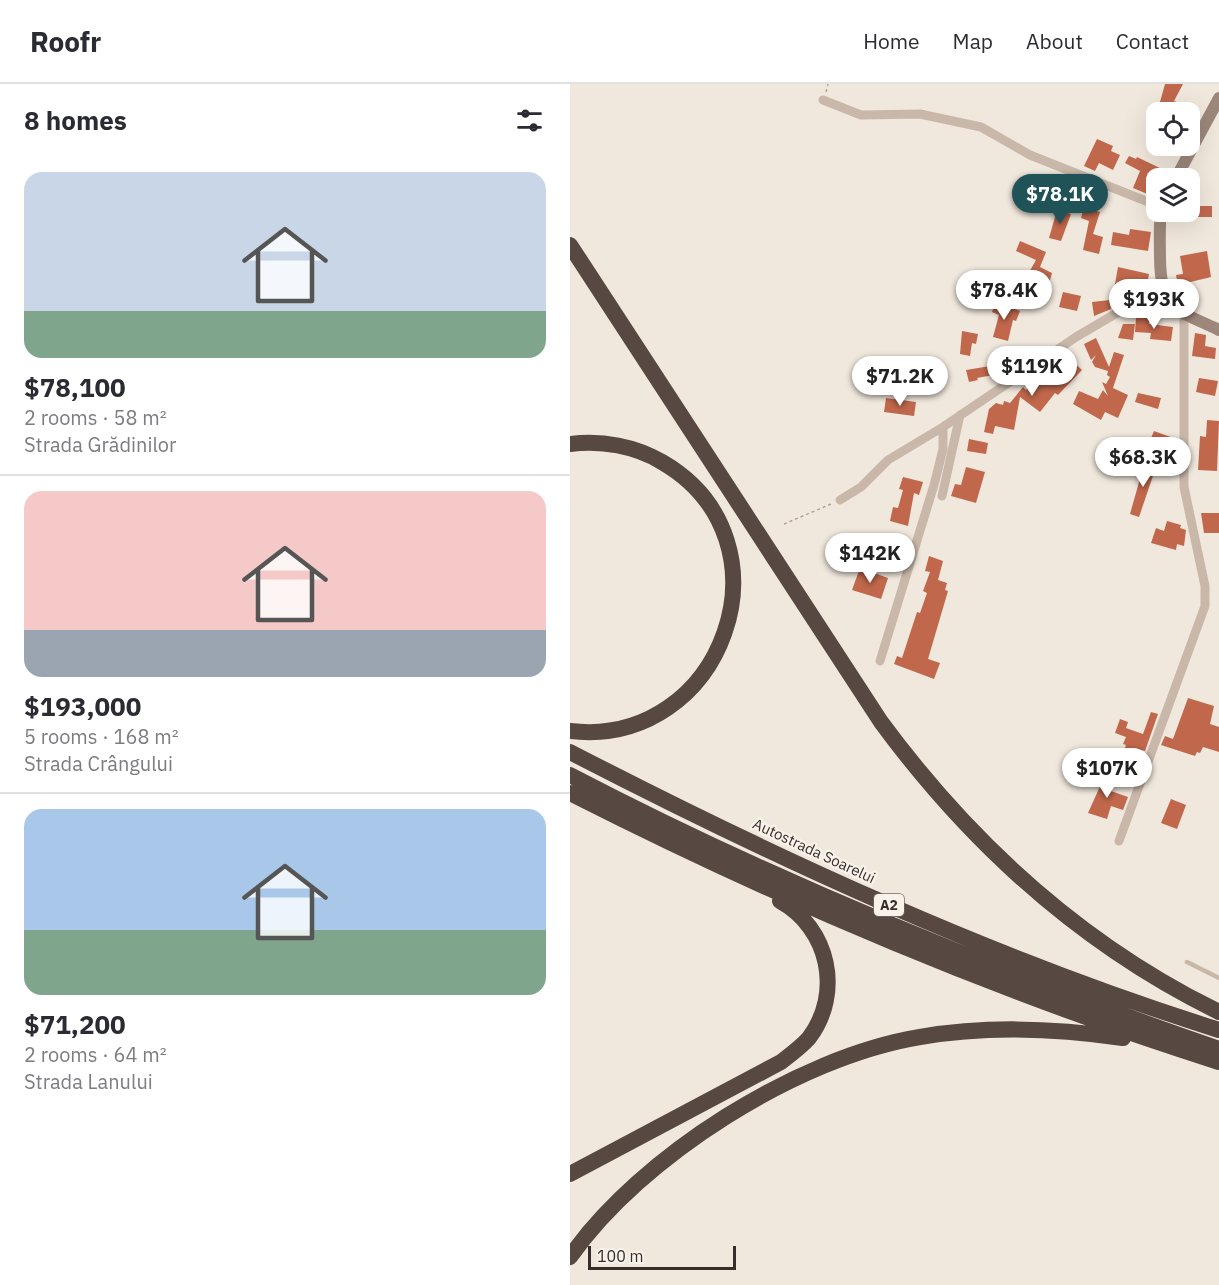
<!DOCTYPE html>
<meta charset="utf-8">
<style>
:root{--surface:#fff;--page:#f2f2f3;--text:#2b2b33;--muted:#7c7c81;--line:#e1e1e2;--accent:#205357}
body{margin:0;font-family:"IBM Plex Sans",sans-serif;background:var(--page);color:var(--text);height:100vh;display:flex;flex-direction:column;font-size:22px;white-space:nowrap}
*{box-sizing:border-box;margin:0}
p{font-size:20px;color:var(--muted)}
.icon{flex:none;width:33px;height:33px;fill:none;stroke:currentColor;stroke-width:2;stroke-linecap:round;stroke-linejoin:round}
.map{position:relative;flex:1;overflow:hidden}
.panel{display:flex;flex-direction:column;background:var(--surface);width:570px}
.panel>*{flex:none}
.fabs{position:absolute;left:576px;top:18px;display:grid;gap:12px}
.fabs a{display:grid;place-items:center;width:54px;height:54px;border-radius:12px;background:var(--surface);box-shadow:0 6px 24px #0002;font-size:30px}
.scale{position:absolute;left:18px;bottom:15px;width:148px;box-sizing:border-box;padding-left:6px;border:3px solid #372d29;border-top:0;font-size:16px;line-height:21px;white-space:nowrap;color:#372d29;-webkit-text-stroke:4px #f9f2ea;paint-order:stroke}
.price{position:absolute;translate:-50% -51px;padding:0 14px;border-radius:21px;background:#fff;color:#222;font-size:20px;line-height:39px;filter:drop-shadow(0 2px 3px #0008)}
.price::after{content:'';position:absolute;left:50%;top:36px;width:18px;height:14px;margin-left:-9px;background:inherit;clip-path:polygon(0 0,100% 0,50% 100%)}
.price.selected{background:var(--accent);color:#fff}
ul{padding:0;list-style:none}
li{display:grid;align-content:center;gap:12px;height:318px;padding:0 24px}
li+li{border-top:2px solid var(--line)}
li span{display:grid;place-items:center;height:186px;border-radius:18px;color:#555}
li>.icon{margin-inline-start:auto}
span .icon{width:108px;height:108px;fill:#fffc;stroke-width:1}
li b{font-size:26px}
h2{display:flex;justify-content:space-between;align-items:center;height:72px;padding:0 24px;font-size:26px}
header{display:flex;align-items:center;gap:36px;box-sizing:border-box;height:84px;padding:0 30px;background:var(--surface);border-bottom:2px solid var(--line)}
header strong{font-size:28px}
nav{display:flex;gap:33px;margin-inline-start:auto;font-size:21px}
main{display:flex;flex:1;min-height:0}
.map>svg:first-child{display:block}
.building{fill:#c1684c}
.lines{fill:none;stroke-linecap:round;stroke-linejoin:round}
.path{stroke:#b5a294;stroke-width:1.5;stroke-dasharray:3 3;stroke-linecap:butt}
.lane{stroke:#c9b8aa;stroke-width:4.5}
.street{stroke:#c9b8aa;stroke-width:9}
.secondary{stroke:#9d877b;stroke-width:12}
.highway{stroke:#574841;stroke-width:16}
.labels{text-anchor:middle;stroke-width:4.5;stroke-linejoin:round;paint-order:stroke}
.shield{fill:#f9f2ea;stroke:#716863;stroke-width:1.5}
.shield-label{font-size:14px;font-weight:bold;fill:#372d29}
.street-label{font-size:15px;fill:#372d29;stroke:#f9f2ea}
</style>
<header>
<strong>Roofr</strong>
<nav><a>Home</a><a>Map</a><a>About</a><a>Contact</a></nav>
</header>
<main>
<section class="panel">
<h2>8 homes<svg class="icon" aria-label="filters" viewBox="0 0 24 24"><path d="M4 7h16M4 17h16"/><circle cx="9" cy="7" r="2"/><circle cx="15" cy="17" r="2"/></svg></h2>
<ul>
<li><span style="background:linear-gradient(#c9d6e8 75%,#7fa58c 0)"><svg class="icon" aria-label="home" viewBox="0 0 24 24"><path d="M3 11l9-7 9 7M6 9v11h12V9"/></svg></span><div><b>$78,100</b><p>2 rooms · 58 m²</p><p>Strada Grădinilor</p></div></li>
<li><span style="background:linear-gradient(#f6c9c9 75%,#9aa5b1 0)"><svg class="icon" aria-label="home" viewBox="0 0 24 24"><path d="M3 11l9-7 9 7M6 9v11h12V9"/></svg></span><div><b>$193,000</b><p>5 rooms · 168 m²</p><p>Strada Crângului</p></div></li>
<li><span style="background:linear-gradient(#a9c7e8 65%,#7fa58c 0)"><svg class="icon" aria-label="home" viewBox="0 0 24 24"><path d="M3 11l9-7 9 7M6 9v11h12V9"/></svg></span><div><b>$71,200</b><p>2 rooms · 64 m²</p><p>Strada Lanului</p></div></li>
</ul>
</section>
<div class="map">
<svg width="649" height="1201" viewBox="0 0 649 1201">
<rect width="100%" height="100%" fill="#f1e8dd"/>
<!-- building -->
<path class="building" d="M595,0H613L604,17L615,21L613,28H593V26L588,25Z
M527,55L543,62L541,67L550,71L543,86L529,79L525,87L514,82Z
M559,72L566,75L567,73L594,86L592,88L598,91V94H586L580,111L563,104L570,87L555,79Z
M620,122H642V133H620Z
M514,123L530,128L523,150L533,153L529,170L513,166L519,137L511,134Z
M487,126L501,130L491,157L479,154Z
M560,145L581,148L578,167L541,161L543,148L559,151Z
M450,157L476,168L470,183L482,189L479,200L467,194L458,215L422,198L425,192L444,200L450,188L457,192L466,176L446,167Z
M637,167L641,193L608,201L606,191L613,190L610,172Z
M548,183L579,190L577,201L557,198L554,213L543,211Z
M493,208L511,212L507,227L489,223Z
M540,216L541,225L524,232L522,218Z
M426,218L450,227L446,237L443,236L438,257L423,253L429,231L422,228Z
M566,233L579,234V240L603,243L601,257L580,255L581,249L565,248Z
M553,240H565L563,256L548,254Z
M392,247L408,250L406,260L402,259L400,272L390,270Z
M625,249L636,251L635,262L646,264L645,275L622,272Z
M526,254L539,283L544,268L554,271L543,304L558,311L548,334L535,328L531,336L503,320L509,307L528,315L533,306L538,312L532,298L536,300L540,293L537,291L538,287L525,283L522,278L526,271L521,276L514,260Z
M499,274L512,286L488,311L485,309L470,328L450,313L444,346L425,342L423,350L414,348L419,325L426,319L433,321L434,317L440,319L453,303L456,306L472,291L481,293Z
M438,279L439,288L407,294L408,296L399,298L396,286Z
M629,294L648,297L645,312L626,308Z
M568,309L591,314L588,325L565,318Z
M316,314L346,318L344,332L314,328Z
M637,336L649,337L647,387L628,386L630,352L636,353Z
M584,347L606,355L603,363L581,354Z
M399,355L418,359L416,370L397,367Z
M575,377L587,380L569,433L560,430Z
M396,383L415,388L406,419L381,412L385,400L391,401Z
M333,393L353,398L349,411L344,409L338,442L320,437L323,423L328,424L333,406L329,405Z
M631,429H649V449H634Z
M597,437L611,441L610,444L616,446L614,462L607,460L606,466L581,459L586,444L594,447Z
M359,472L373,477L368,496L377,499L375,506L378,507L358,575L370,579L364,595L324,580L327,572L332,574L347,528L350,529L357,509L353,507L360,488L355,487Z
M290,484L318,494L311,515L282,506Z
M618,614L644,622L640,640L649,643V668L633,663L630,669L627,668L625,672L591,661L595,652L603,655Z
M581,628L588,630L575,667L571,666L563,687L548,681L556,661L553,660L556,653L545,649L550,635L558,638L556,644L573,650Z
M537,687L544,690L538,706L558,713L553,726L541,722L537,735L518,729Z
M601,715L616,721L607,745L591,739Z"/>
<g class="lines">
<!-- path -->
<path class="path" d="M256,8L258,0
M214,440L261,420"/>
<!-- lane -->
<path class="lane" d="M617,878L649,894"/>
<!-- street -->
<path class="street" d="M253,16L291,31L350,30L411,43L460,71L586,121
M372,412L390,331
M270,416L291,403L318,376L373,343L506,253L591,203
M310,577L364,401L373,365V343
M549,757L635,522V502L614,403V230"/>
<!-- secondary -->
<path class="secondary" d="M606,94L649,14
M591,128C589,143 590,159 590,175C591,228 606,225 649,246"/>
<!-- highway -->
<path class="highway" d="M0,161L311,638C401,760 512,861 649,928
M0,360C32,356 65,362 92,378C228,457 153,665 0,647
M0,668C209,776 424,875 649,946
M0,691C209,800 426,888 649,965
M0,709C209,815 425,907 649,978
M0,1090L211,978C220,971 231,963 239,954C273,909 259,844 210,817
M0,1173C71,1072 228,973 350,953C418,941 485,944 553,954"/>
</g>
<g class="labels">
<!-- shield labels -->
<rect class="shield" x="304" y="810" width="30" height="22" rx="4.5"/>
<g class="shield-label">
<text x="319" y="826">A2</text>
</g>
<!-- street labels -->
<g class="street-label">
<text transform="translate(244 767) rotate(25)" y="5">Autostrada Soarelui</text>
</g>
</g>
</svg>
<div class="fabs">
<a><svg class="icon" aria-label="locate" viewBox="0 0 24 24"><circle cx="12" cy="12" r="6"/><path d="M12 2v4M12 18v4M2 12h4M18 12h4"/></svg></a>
<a><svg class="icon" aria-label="layers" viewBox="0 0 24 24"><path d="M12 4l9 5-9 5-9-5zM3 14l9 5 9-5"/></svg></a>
</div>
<div class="scale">100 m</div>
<b class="price selected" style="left:490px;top:141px">$78.1K</b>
<b class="price" style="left:434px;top:237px">$78.4K</b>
<b class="price" style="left:584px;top:246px">$193K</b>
<b class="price" style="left:462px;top:313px">$119K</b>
<b class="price" style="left:330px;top:323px">$71.2K</b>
<b class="price" style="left:573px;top:404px">$68.3K</b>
<b class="price" style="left:300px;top:500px">$142K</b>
<b class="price" style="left:537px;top:715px">$107K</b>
</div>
</main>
